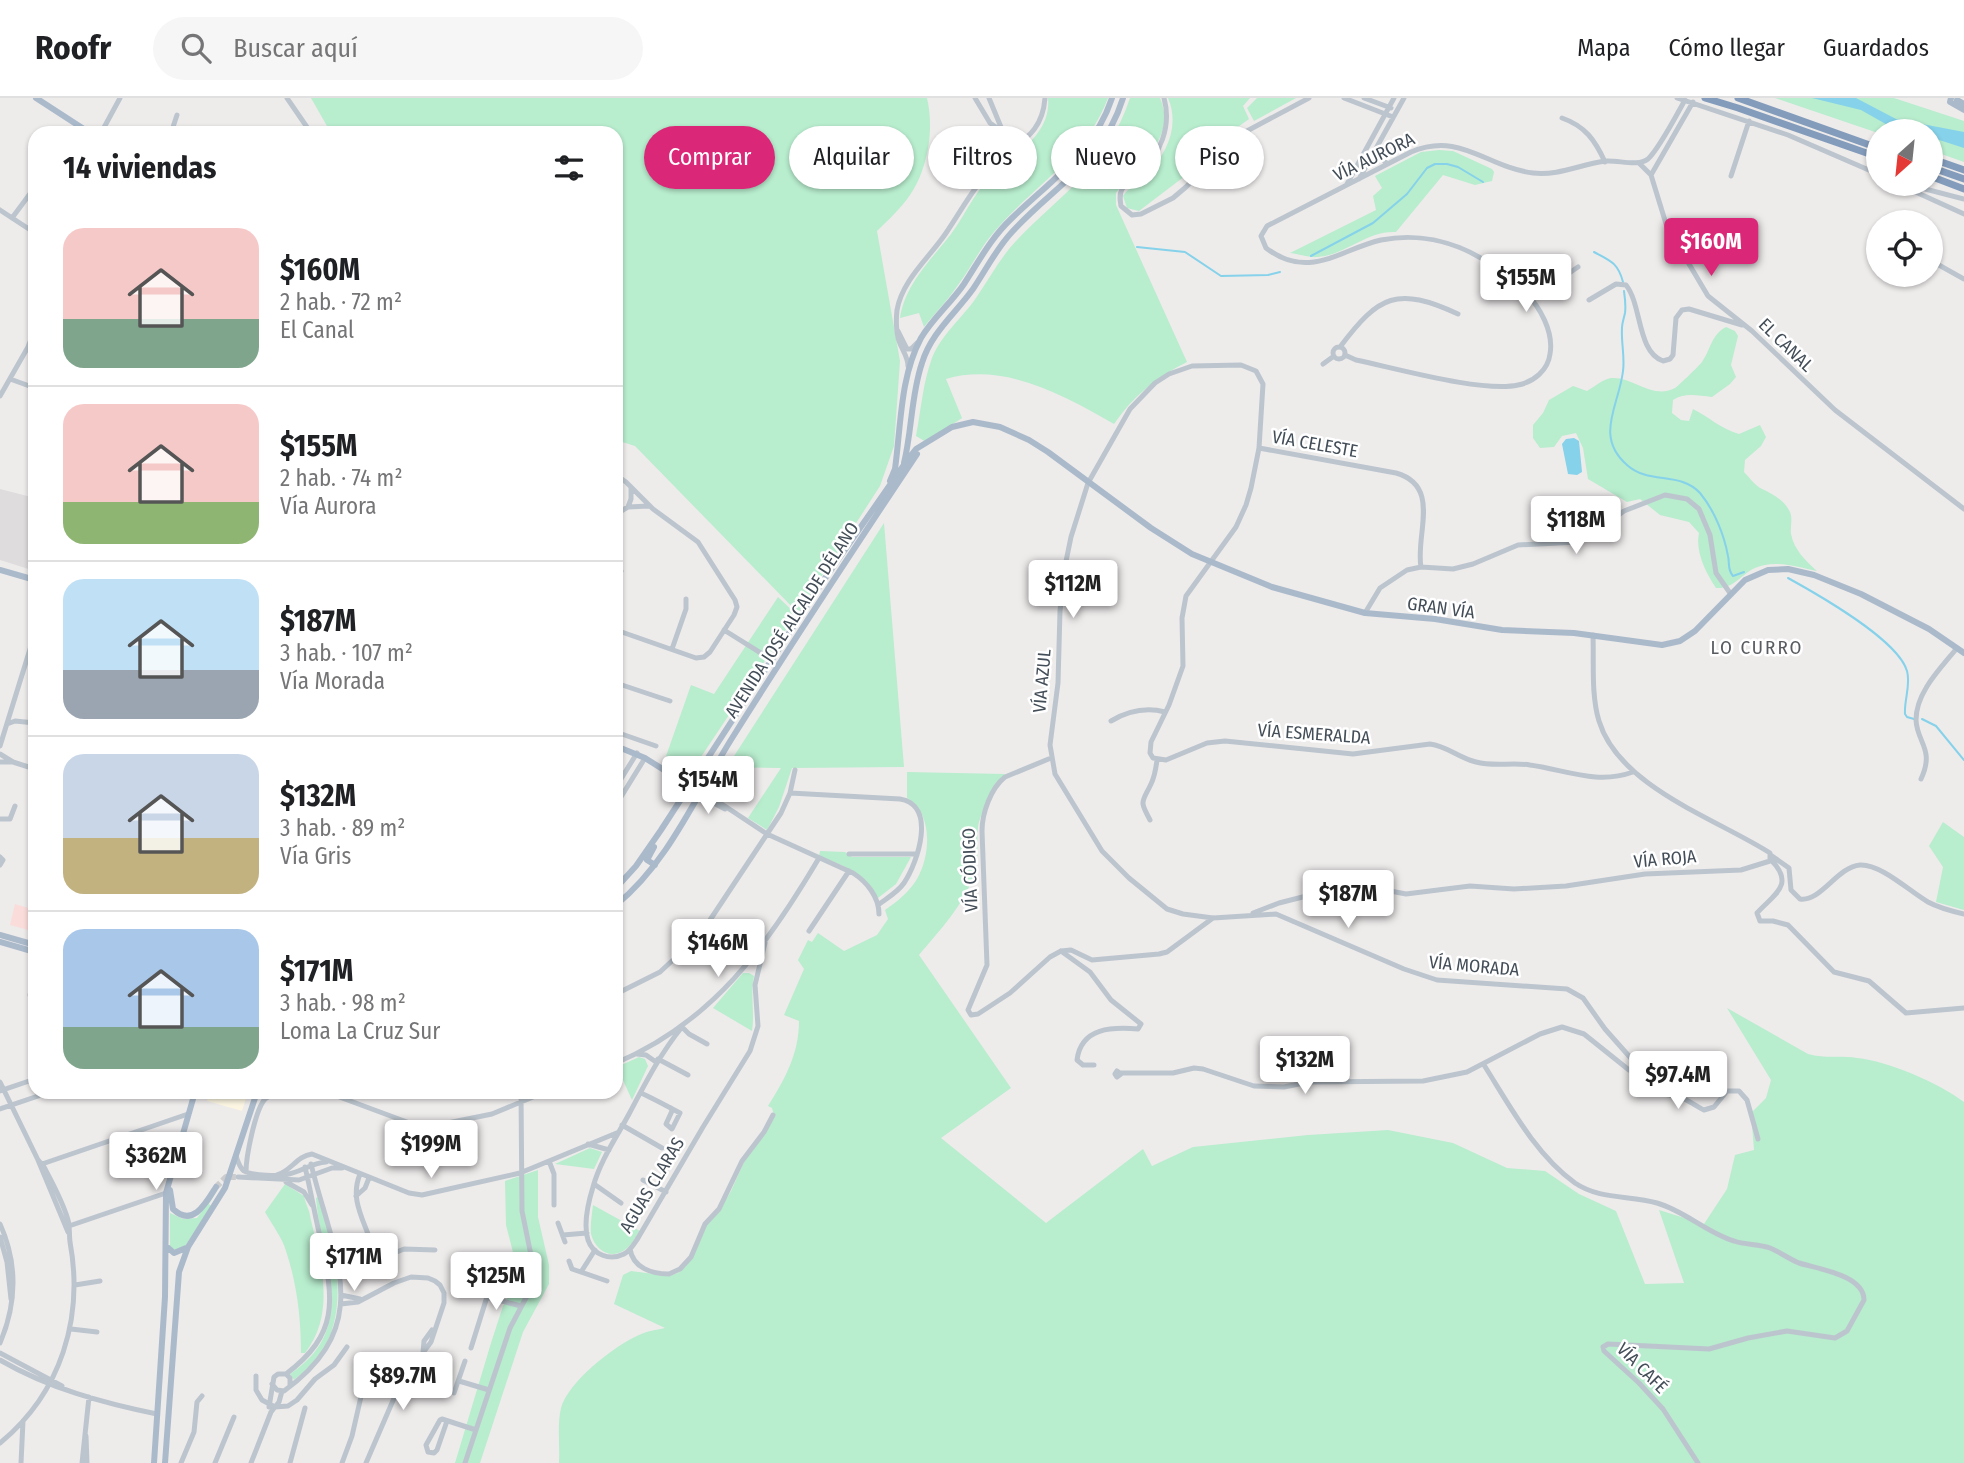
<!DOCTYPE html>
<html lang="es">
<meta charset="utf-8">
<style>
:root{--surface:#fff;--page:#f6f6f6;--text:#202124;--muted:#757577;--line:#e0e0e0;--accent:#db2777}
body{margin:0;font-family:"Fira Sans Condensed",sans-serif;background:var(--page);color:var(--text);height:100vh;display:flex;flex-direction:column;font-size:26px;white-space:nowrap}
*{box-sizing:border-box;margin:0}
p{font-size:23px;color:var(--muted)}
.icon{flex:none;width:38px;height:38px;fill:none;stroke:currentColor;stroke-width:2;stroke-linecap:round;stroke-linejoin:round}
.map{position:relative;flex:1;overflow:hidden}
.drawer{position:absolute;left:28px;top:28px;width:595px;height:973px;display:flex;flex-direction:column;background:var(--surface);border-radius:21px;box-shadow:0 2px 5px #0004}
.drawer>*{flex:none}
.guide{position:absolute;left:644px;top:28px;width:665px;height:63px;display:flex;gap:14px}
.needle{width:46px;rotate:207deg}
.fabs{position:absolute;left:1866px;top:21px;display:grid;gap:14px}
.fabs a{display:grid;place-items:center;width:77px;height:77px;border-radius:50%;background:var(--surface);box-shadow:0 2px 5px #0004;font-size:35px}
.price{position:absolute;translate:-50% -60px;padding:0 16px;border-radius:7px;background:#fff;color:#222;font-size:23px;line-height:46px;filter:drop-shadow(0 2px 4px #0008)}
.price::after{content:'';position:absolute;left:50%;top:42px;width:21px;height:16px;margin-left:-10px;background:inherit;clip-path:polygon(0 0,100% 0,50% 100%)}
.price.on{background:var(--accent);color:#fff}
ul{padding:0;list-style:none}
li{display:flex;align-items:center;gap:21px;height:175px;padding:0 35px}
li+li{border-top:2px solid var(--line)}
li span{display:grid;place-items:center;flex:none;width:196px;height:140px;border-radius:21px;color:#555}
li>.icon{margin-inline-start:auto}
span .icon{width:84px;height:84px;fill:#fffc;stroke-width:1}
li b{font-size:30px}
h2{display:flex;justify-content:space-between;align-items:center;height:84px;padding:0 35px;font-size:30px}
.pill{padding:0 24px;border-radius:32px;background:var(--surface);box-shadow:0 2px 5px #0004;font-size:24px;line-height:63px}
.pill.on{background:var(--accent);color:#fff}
header{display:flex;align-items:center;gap:42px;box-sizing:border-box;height:98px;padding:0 35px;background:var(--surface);border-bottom:2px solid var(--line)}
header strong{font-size:33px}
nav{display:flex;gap:38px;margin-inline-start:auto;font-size:24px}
.search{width:490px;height:63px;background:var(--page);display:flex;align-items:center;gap:18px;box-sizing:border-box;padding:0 24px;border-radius:38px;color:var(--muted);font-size:26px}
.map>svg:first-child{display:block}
.commercial{fill:#fbf5e2}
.education{fill:#dfdcdd}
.medical{fill:#faddda}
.green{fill:#b8edce}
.water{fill:#85d2ea}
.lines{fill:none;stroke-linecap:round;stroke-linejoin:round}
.stream{stroke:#85d2ea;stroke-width:2}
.major-tunnel{stroke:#ccccce;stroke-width:6;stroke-dasharray:6 3;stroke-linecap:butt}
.minor{stroke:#bcc5ce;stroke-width:5}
.major{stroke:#abbacb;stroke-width:6}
.highway{stroke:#839cbb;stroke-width:7}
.labels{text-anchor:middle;stroke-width:5;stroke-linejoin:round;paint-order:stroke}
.street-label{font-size:18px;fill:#444e58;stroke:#fff}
.neighbourhood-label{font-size:19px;letter-spacing:2px;fill:#585b60;stroke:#fff}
</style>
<header>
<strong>Roofr</strong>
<div class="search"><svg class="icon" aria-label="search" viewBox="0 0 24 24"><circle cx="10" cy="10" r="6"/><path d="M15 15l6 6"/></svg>Buscar aquí</div>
<nav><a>Mapa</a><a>Cómo llegar</a><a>Guardados</a></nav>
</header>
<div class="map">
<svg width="1964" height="1365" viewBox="0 0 1964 1365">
<rect width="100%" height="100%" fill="#eeebeb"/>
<!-- commercial -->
<path class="commercial" d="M210,994H248L242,1013L207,1003Z"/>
<!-- education -->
<path class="education" d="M0,391L35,400V473L0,462Z"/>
<!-- medical -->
<path class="medical" d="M15,806L35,812V834L10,827Z"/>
<!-- green -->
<path class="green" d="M311,0H927C935,34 927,78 904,105C896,115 886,124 877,133L900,263L894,348L880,388L798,515L635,348L616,342V35H331Z
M1048,0H1108C1086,59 1033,88 994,134C980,150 971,170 958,187C948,202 935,215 924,229L919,215L900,220C906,182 936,158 956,129C966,114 974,97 986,84C1009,59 1052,39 1048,0Z
M1130,0H1160C1178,41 1136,68 1116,95V107L1187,264C1157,279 1133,298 1114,326C1064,297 1004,264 946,281L962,320L926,344L916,338C921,312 923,284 932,260C941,237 962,220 976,200C989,181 1000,160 1016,143C1063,94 1107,69 1130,0Z
M1168,0H1250L1243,8L1249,21L1213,47L1185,78L1139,113L1127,110L1123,98C1129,89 1139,84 1147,76C1167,55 1180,28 1168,0Z
M1257,0H1296L1254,23L1247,10Z
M1775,0H1894L1961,22L1964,23V64L1930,52V33L1878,35Z
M1439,52L1453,53L1492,71L1494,74L1492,83L1475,87L1443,77L1396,134C1368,132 1345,157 1318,159C1309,160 1299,156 1290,155L1376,112L1373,98L1382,90L1375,78L1421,54Z
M1726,229L1735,233L1738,238L1731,267L1736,279L1730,286L1712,299C1698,298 1686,294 1673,302L1672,315L1681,322L1689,323L1693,311C1709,319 1721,331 1739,336L1760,327L1766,339L1761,348L1745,362L1744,374C1749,379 1754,386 1760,390C1772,396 1784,401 1790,414C1793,421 1790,429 1791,436C1794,452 1806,463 1817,473C1797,469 1774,461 1755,470C1740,477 1734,491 1716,490C1706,475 1695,454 1699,435L1689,424L1660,417L1640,401L1627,404L1588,381L1583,350L1576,335L1562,338L1554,349L1540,350L1533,340V327L1543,315L1549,302L1573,288L1587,293C1594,289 1603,281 1611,280C1632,278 1653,302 1675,290C1677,289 1701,266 1702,264C1711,251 1711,237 1726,229Z
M884,425L904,669L792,670L779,709L767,732L748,720L781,670L727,669Z
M778,499L796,516L689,677L665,661L691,587L714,596Z
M907,674L1005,676C996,687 980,715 978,729C976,746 980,761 974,777C963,808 940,832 919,857L1011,990L941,1040L1046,1125L1143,1051L1152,1068L1193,1049L1308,1037L1388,1032L1453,1045L1507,1070L1545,1073L1579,1096L1616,1113L1645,1186L1684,1185L1659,1112L1704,1126L1727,1091L1735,1057L1754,1052L1751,1015L1766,1000L1771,982L1727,910L1808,956C1825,961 1840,957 1857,960C1888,963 1939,985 1964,1004V1365H559C560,1347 557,1327 561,1310C568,1284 615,1247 639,1237C647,1233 656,1232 665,1230L614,1206L623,1177L631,1173L669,1178L678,1175L686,1168L706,1127L718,1115L731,1093L744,1064L774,1017L772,1010L768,1008C785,981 799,956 799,923L784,917L804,871L798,862L808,842L812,844L818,835L844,853L877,837L888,821L885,812C898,803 909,794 917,781C931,757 933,715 907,700Z
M1943,724L1964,739V812L1936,804L1943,769L1929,748Z
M820,753L845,754L852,759H911L896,786L878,800C858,773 850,770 819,758Z
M743,875H749L754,878C750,897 755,915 752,933L713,910Z
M639,959L645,961L648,968L632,1002L617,969Z
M590,1050L602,1054L594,1071L555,1066Z
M538,1072V1119L549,1167V1186L523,1234L480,1365H455L491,1245L503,1208L515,1187L516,1181L517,1170L506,1127L505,1083Z
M285,1086L304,1098C305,1103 307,1108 309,1113C319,1160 338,1213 305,1255H301C301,1220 297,1186 286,1153C282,1139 272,1127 265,1114Z
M218,1091L209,1106L211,1108L182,1153L170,1150V1115L183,1121L197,1120Z
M318,1099C335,1149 352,1212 318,1260C312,1268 302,1275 294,1282L290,1276C360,1230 321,1165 316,1100Z
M593,1107L640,1133C635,1139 632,1147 626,1151C611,1163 595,1152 591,1136C590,1127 592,1116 593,1107Z"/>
<!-- water -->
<path class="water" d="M1812,0H1856L1896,21L1964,34V50L1930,39V33H1904L1891,29L1861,12Z
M1574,340L1579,343L1582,374L1577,377L1568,376L1562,346L1566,341Z"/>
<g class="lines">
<!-- stream -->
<path class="stream" d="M1137,149L1185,154L1221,178L1268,177L1280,174
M1594,154C1611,163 1618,165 1623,184
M1311,158L1373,125L1407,96L1427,70L1435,66H1447L1458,69L1483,84
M1624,193C1625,200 1626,208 1625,215C1624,220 1622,225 1622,230C1621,244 1625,259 1623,273C1619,308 1594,338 1627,367C1649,387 1680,373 1700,395C1714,412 1724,436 1728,458C1730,466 1727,471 1733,478L1744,474
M1788,480C1817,496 1898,542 1907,573C1911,587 1904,602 1905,616L1907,619L1914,621
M1922,621L1936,628L1964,662"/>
<!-- major-tunnel -->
<path class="major-tunnel" d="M216,1089L226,1079H238"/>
<!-- minor -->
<path class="minor" d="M287,0L311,35
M975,0L990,25L1003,34
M989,0L1003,34L997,63
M1164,0C1172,29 1160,56 1139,77C1134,82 1126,85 1122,91C1119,97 1120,102 1121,108L1132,117L1141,116L1173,100L1186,89L1230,42L1309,0
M1344,0L1393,19
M1364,0L1391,10
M1677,0L1788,37L1878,76
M1562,20C1585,28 1595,42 1605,64
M101,35L120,0
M171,35L177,17
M1375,52L1387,66
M1639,65L1651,77L1667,129L1708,198L1752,233L1835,312L1964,411
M1651,77L1693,4
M1731,78L1749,23
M1359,81L1404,0
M1347,86L1394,0
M1898,86L1964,116
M1906,86L1964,101
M0,112L35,135
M12,120L35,89
M1930,162L1964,181
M1531,201L1578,169
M1589,202L1616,186L1626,187C1642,207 1637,254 1663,263L1670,261L1673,257L1676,220L1682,212L1689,211L1742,227
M898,233L907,251H911L917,245
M1340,249C1379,197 1397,188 1458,216
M1333 255a6 6 0 1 1 12 0a6 6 0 1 1-12 0Z
M1345,257L1356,262C1395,270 1483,295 1518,287C1534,284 1548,272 1550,256C1554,234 1540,209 1525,194C1486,156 1437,131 1381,142C1341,151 1309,183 1266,150L1261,138L1267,128L1411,54C1460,33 1486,69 1533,75C1559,78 1581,66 1606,63C1619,62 1638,69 1648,61C1659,51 1677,16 1685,2
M1323,266L1334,258
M908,268C908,259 902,252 899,243C896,235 896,220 897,212C902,182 930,159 946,135C961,113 973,90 992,69C1015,44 1042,40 1045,0
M10,281L35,290
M0,298L28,249L35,231
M1259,350L1396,375C1442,388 1415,437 1421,469
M616,377L626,384L653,411L698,444L735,502L737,509L734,517L710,554L704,559L696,560L616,532
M628,409L631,401V390
M616,416L628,409L649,408
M616,478L621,473
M1365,515L1380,490L1407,472L1421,469L1453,471L1473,466L1518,447L1578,444L1589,439L1624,413L1665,397L1687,401L1699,411L1710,437L1716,475L1730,495
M724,532L772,562
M672,551L686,511V501
M616,585L670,603
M1111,623C1128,613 1146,609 1165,614
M7,626L15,623L35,625
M616,634L656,648
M0,648L35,535
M0,656L13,664
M1051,660L1005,679C991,690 982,715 982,733L987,867L968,912L971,917L978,916L1010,895L1050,859L1061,853L1071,852L1092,862L1159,856L1167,854L1213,820
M0,664H13L35,671
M1633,674C1597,687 1566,672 1530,667C1512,664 1494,669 1476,664C1459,660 1447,648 1430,646L1353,656L1225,643L1207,645L1166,662L1153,660L1150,655L1151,644L1169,607L1183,568L1182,520L1186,498L1236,429L1246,407L1251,390L1259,350L1263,286L1256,273L1241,267L1192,268L1169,276L1155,285L1130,311L1088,385L1071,439L1064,473L1060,513L1058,585L1050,647L1055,676L1102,753L1129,780L1167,811L1183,816L1213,820L1276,816L1404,871L1437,882L1567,891L1583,900L1605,931L1636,966L1633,972C1651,1002 1657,991 1684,1001C1691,1004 1698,1009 1704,1012L1714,1009L1727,993H1739L1747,1002L1758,1041
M1921,681C1935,651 1917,645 1916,622C1916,594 1941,570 1957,550
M616,689L637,655
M702,693L767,736L853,775C867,784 879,799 879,816
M790,695L900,701C937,707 918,764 904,785C898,794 887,800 878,807
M699,697L725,711
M616,707L645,660
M0,721H10L15,708
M1150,722C1139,702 1142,705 1151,686C1155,678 1156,670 1157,662
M849,756H917
M1772,758L1789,770L1791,792L1800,801C1821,804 1837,769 1860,767C1881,766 1909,793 1928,804C1939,810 1951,813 1964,816
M0,759L3,762L0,767
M1771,762C1796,787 1773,797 1757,815L1760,823H1773L1788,827L1834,874L1869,883L1906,915L1964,910
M1253,815L1279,805L1330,792L1380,791L1406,796L1470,788L1514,791L1566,788L1645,776L1741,772L1770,763V755C1717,721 1619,689 1599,623C1591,597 1594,565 1593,537
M809,833L849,773
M1061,853L1090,874L1111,902L1141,926L1138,931C1113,929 1081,929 1077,962L1083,967H1094
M35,878L30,897L35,909
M616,896L660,874L689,847L710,822L781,715L790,695L795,672
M682,929C660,956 645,986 629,1016C616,1040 600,1063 593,1089C588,1105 583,1126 588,1142C593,1157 610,1163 624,1156C630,1153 634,1146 638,1140L703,1029L750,953L758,928L755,887L765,845
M682,929L689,936L707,946
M637,956L646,957L656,964
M658,961L688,977
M616,965C713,924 767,848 819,760
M1484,967C1510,1008 1535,1056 1575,1085C1600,1102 1630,1097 1657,1105C1685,1113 1707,1135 1734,1143C1745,1147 1759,1146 1770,1150C1780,1154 1789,1161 1799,1165C1818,1171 1864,1177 1864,1202L1847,1233L1835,1240L1787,1233L1748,1240L1709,1251L1608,1246L1603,1249L1604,1253L1639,1285L1663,1311L1698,1365
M1117,973L1121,976L1117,979L1115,976Z
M1121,975H1173L1194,970L1203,971L1254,988L1284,989L1309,984L1423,983L1467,974L1540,936L1562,929L1584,936L1629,972H1633
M0,984L38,1062L68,1134
M0,993L35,981
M326,994L423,1030L492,1016L545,994
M641,995C654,1001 667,1008 680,1015L672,1031L666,1026L672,1013L671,1010
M0,1011L50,994
M622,1027L662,1050
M588,1046L609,1052
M236,1058C238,1063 239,1069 244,1073C250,1077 281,1079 289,1076C302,1073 312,1065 326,1064
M549,1063L554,1076V1107
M42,1066L188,1016
M246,1074C246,1059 255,1012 265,1001C270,996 280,995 287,994
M360,1076C351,1098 360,1115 368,1136C371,1144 372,1154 374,1163
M277,1077C291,1073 297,1058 312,1056L409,1095L422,1097L520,1075L619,1034
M238,1079L299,1082L332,1070H342
M643,1082L666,1094
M286,1084L304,1094L312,1107
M594,1086L621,1105
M356,1098L365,1090L369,1080
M558,1125L565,1144
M0,1126C18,1166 17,1205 0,1245
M66,1129L166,1095
M563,1137L587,1135
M0,1139L7,1164L11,1201
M630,1151C633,1170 652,1176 669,1176L680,1171L691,1159L705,1126L719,1111L742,1063L764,1034L773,1017
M569,1163L572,1171L607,1183
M353,1172L404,1151L435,1152
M581,1174L595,1152
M75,1187L100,1183
M341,1197L360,1201
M487,1199L521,1208
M341,1206L358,1204L394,1185L411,1179L428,1180L435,1183L440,1187L444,1195V1205L431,1244L401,1284L366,1365
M71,1231L97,1234
M471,1250L496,1170
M0,1255L62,1288
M423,1255L424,1243L432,1232
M0,1262C48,1290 103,1305 157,1316
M286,1276C339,1236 334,1203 321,1143C315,1118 311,1094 305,1069
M256,1278V1292L262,1302L275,1309L288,1308L297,1302L315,1281L334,1267L347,1249
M459,1283L489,1292
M272,1286L277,1292L284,1293C377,1226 333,1157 311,1066
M454,1295L465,1263
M269,1309L274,1279L278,1276H286L290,1280V1287
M447,1323L437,1352L434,1355L428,1354L426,1347L440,1322L442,1321L476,1332
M86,1338L87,1365
M0,1345C61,1295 84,1220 70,1144C69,1137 70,1129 68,1122C63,1104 53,1086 44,1069L38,1062
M21,1365L23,1323
M82,1365L89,1299
M181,1365L194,1334L197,1304L202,1298
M215,1365L234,1319
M251,1365L271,1314L279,1304L282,1293
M290,1365L305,1310
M342,1365L352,1338L365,1281
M465,1365L510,1230L529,1194L533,1181V1167L522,1113L521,994"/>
<!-- major -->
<path class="major" d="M36,0L90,35
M1951,0L1950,4L1964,12
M1957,2L1964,6
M904,365C912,333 911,297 922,265C931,235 955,216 973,191C986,172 996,151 1012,134C1055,87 1103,65 1123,0
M890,383L895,371C901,328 900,279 921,240C933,220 951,205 964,186C979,163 991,140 1011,121C1050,83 1094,55 1112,0
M0,472L35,482
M616,648L645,660L691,689L700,687L705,680
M654,749L647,762L655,767
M616,790L636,768L661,732L819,489L908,361L916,351L952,329L973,324L1000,329L1029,342L1048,354L1151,430L1192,456L1272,489L1365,515L1435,521L1502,532L1574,535L1662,547L1680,543L1695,533L1745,482L1768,472L1788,471L1814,477L1861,496L1929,531L1964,555
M616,807C670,763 697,695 734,637C793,543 855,449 917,356
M0,837L35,847
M0,844L35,854
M170,1092L173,1111C193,1130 206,1105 216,1089
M166,1148L174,1155L186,1150
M154,1365L165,1199L166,1095L195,994
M165,1365L179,1174L188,1149L225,1090L257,994"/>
<!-- highway -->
<path class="highway" d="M1705,0L1738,10L1878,59
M1738,0L1878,50
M1930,60L1964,72
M1930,69L1964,81
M1930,78L1964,91"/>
</g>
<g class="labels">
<!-- street labels -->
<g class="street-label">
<text transform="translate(1374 59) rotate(-26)" y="6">VÍA AURORA</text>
<text transform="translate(1786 247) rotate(44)" y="6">EL CANAL</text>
<text transform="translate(1315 346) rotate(10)" y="6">VÍA CELESTE</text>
<text transform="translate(1441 510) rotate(8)" y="6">GRAN VÍA</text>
<text transform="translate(792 522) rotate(-57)" y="6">AVENIDA JOSÉ ALCALDE DÉLANO</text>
<text transform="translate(1042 583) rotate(-85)" y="6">VÍA AZUL</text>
<text transform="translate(1314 636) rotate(4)" y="6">VÍA ESMERALDA</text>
<text transform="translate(1665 761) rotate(-5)" y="6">VÍA ROJA</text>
<text transform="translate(970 772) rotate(-92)" y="6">VÍA CÓDIGO</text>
<text transform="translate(1474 868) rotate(5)" y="6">VÍA MORADA</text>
<text transform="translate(652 1087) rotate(-59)" y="6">AGUAS CLARAS</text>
<text transform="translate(1642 1270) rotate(45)" y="6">VÍA CAFÉ</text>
</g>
<!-- neighbourhood labels -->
<g class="neighbourhood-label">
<text x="1757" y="556">LO CURRO</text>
</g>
</g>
</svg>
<div class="fabs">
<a><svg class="needle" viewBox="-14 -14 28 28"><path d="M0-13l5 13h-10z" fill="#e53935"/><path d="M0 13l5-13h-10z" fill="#757577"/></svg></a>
<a><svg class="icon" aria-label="locate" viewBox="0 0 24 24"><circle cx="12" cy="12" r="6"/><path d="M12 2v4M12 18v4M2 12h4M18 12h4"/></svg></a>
</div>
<b class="price on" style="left:1711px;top:180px">$160M</b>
<b class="price" style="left:1526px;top:216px">$155M</b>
<b class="price" style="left:1576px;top:458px">$118M</b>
<b class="price" style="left:1073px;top:522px">$112M</b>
<b class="price" style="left:708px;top:718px">$154M</b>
<b class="price" style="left:1348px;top:832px">$187M</b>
<b class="price" style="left:718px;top:881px">$146M</b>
<b class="price" style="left:1305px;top:998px">$132M</b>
<b class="price" style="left:1678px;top:1013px">$97.4M</b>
<b class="price" style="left:431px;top:1082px">$199M</b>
<b class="price" style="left:156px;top:1094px">$362M</b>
<b class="price" style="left:354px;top:1195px">$171M</b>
<b class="price" style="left:496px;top:1214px">$125M</b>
<b class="price" style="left:403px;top:1314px">$89.7M</b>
<div class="guide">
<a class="pill on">Comprar</a>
<a class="pill">Alquilar</a>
<a class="pill">Filtros</a>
<a class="pill">Nuevo</a>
<a class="pill">Piso</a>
</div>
<section class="drawer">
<h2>14 viviendas<svg class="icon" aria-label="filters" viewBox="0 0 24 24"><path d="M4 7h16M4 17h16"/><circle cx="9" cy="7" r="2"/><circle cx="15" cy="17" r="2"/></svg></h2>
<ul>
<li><span style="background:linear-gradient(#f6c9c9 65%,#7fa58c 0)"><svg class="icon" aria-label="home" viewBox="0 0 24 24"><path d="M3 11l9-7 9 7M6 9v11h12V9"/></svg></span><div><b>$160M</b><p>2 hab. · 72 m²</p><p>El Canal</p></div></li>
<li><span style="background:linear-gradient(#f6c9c9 70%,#8fb573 0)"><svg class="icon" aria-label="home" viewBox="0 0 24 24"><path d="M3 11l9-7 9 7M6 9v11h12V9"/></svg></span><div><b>$155M</b><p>2 hab. · 74 m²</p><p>Vía Aurora</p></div></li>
<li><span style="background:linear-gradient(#bfe0f5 65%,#9aa5b1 0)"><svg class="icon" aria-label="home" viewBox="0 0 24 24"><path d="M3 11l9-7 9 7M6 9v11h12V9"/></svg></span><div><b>$187M</b><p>3 hab. · 107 m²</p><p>Vía Morada</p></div></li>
<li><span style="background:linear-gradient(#c9d6e8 60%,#c2b280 0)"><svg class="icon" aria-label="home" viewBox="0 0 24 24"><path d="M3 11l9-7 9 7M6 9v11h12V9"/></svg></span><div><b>$132M</b><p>3 hab. · 89 m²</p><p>Vía Gris</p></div></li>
<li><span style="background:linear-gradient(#a9c7e8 70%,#7fa58c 0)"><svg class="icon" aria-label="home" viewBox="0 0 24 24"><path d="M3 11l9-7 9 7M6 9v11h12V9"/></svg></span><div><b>$171M</b><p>3 hab. · 98 m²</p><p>Loma La Cruz Sur</p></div></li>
</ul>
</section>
</div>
